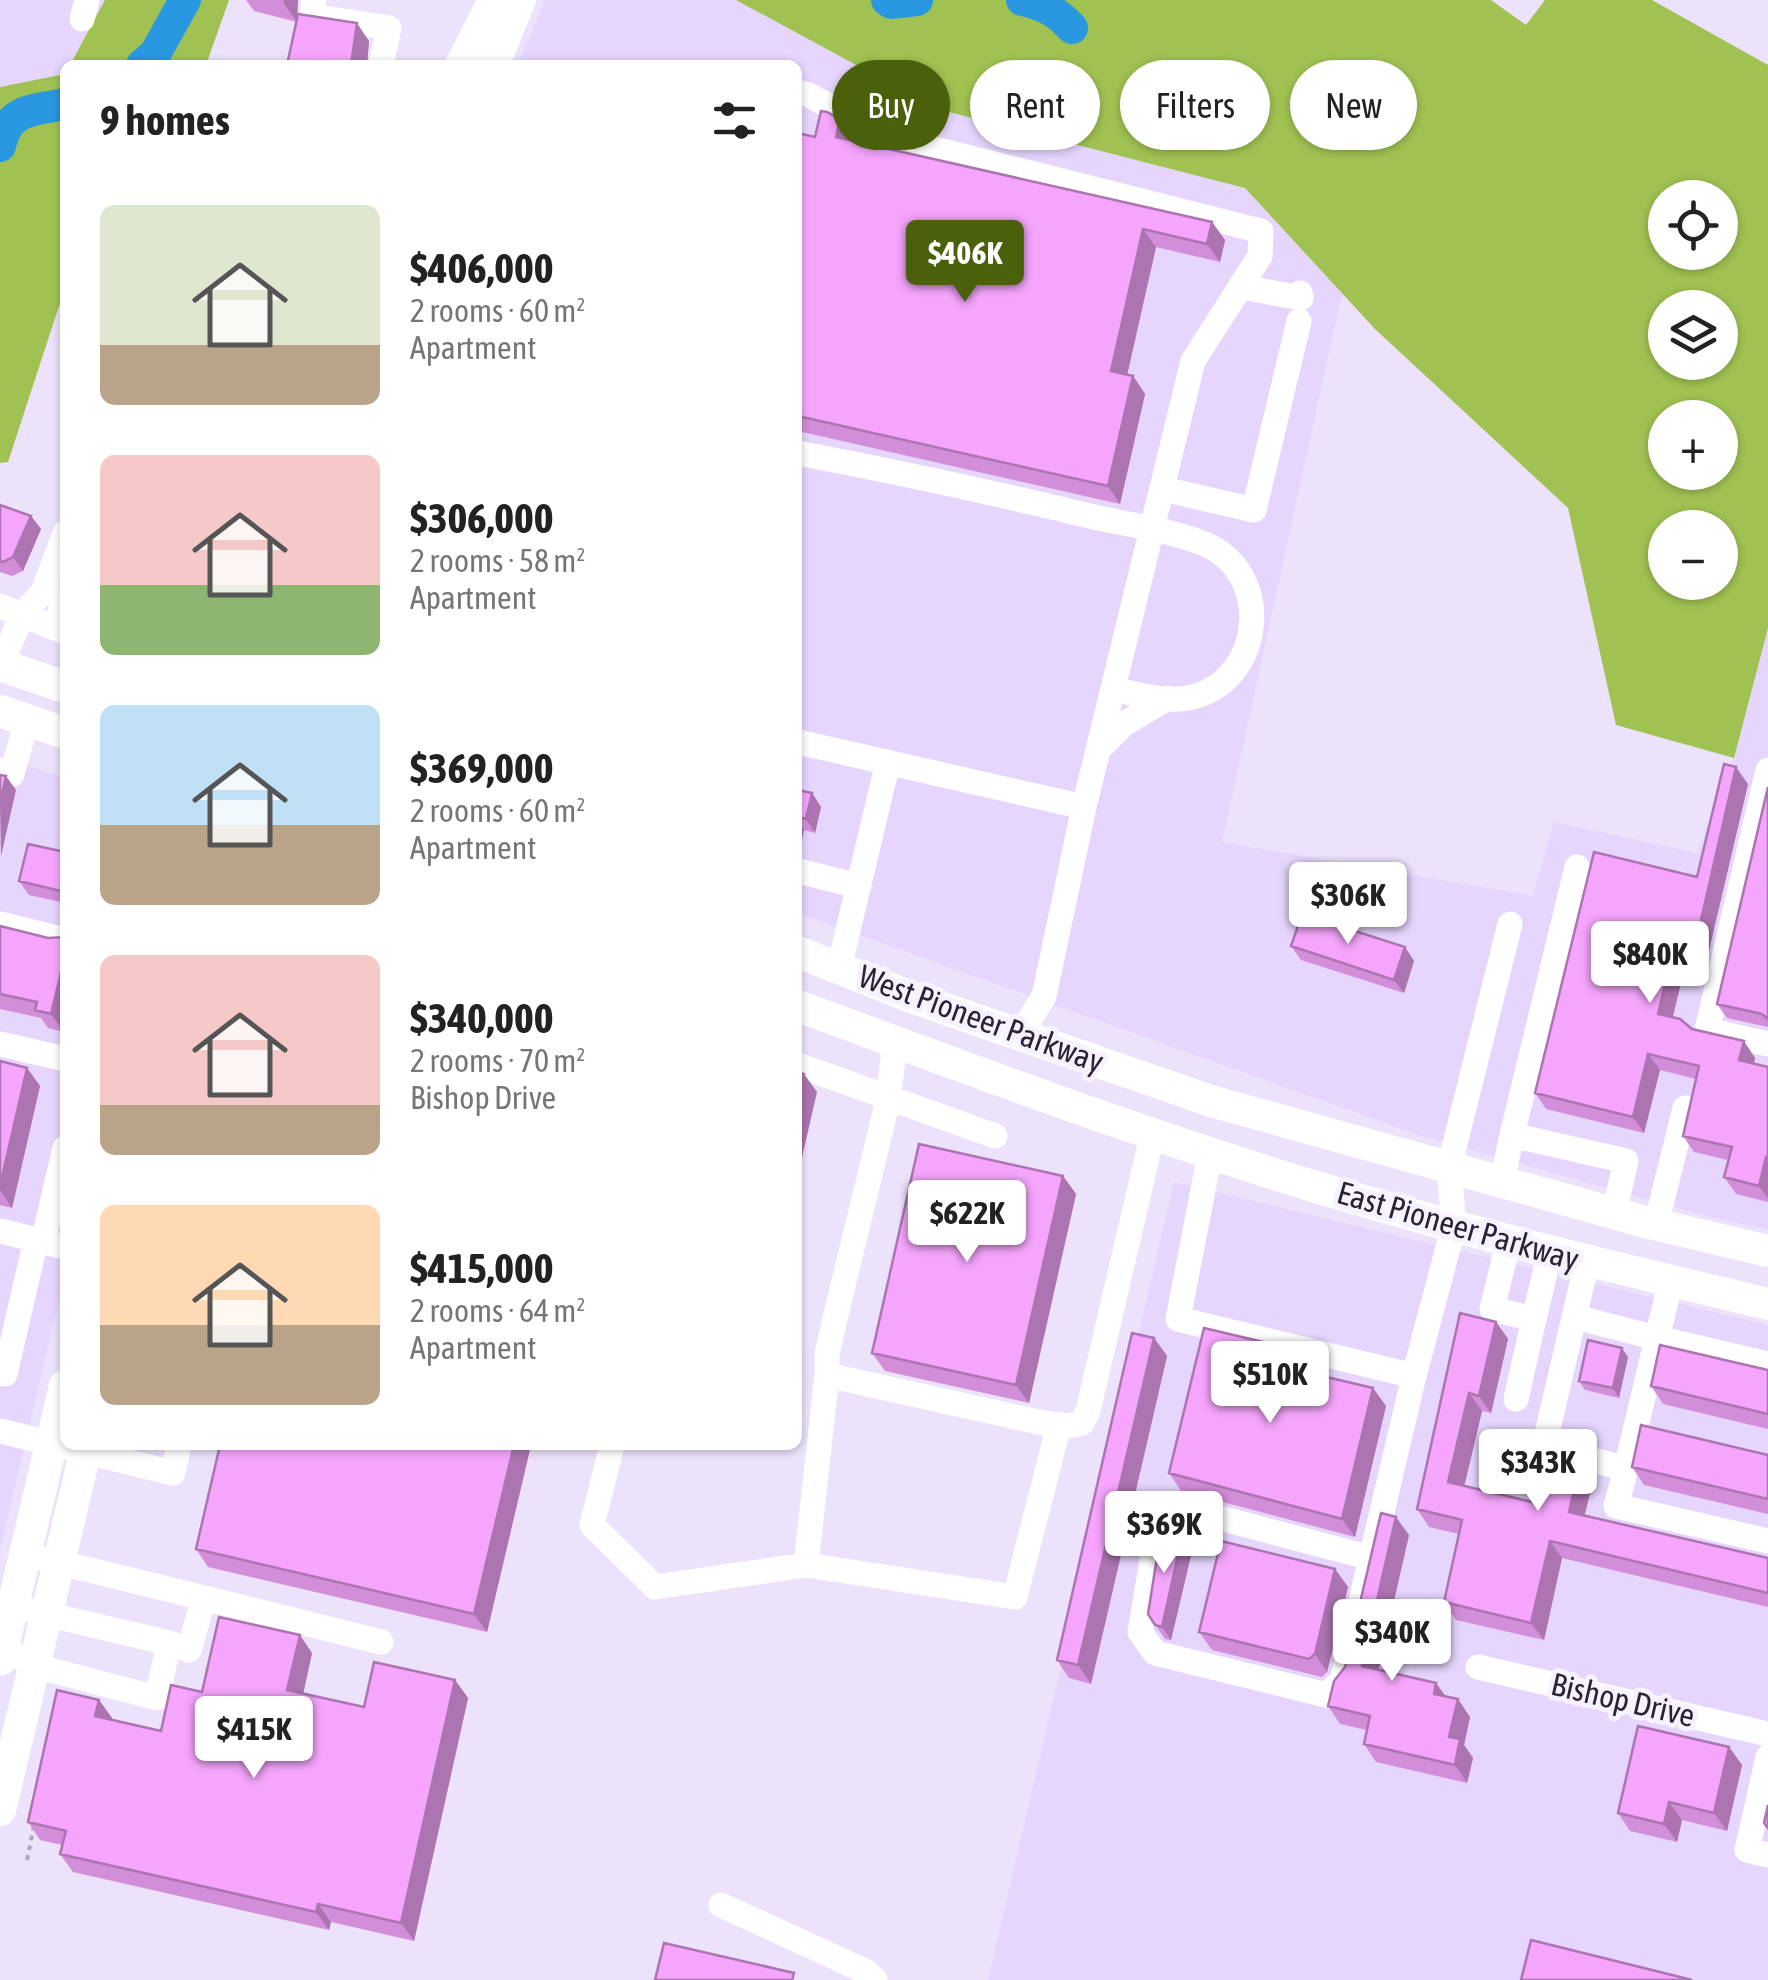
<!DOCTYPE html>
<meta charset="utf-8">
<style>
:root{--surface:#fff;--page:#f2f2f2;--text:#222;--muted:#767676;--accent:#4a600b}
body{margin:0;font-family:"Asap Condensed",sans-serif;background:var(--page);color:var(--text);height:100vh;display:flex;flex-direction:column;font-size:38px;white-space:nowrap}
*{box-sizing:border-box;margin:0}
p{font-size:32px;color:var(--muted)}
.icon{flex:none;width:55px;height:55px;fill:none;stroke:currentColor;stroke-width:2;stroke-linecap:round;stroke-linejoin:round}
.map{position:relative;flex:1;overflow:hidden}
.side{position:absolute;left:60px;top:60px;width:742px;height:1390px;display:flex;flex-direction:column;background:var(--surface);border-radius:15px;box-shadow:0 2px 8px #0004}
.side>*{flex:none}
.guide{position:absolute;left:832px;top:60px;width:785px;height:90px;display:flex;gap:20px}
.fabs{position:absolute;left:1648px;top:180px;display:grid;gap:20px}
.fabs a{display:grid;place-items:center;width:90px;height:90px;border-radius:50%;background:var(--surface);box-shadow:0 2px 8px #0004;font-size:50px}
.price{position:absolute;translate:-50% -85px;padding:0 22px;border-radius:10px;background:#fff;color:#222;font-size:32px;line-height:65px;filter:drop-shadow(0 2px 5px #0008)}
.price::after{content:'';position:absolute;left:50%;top:60px;width:30px;height:22px;margin-left:-15px;background:inherit;clip-path:polygon(0 0,100% 0,50% 100%)}
.price.on{background:var(--accent);color:#fff}
ul{padding:0;list-style:none}
li{display:flex;align-items:center;gap:30px;height:250px;padding:0 40px}
li span{display:grid;place-items:center;flex:none;width:280px;height:200px;border-radius:15px;color:#555}
li>.icon{margin-inline-start:auto}
span .icon{width:120px;height:120px;fill:#fffc;stroke-width:1}
li b{font-size:42px}
h2{display:flex;justify-content:space-between;align-items:center;height:120px;padding:0 40px;font-size:42px}
.chip{padding:0 35px;border-radius:45px;background:var(--surface);box-shadow:0 2px 8px #0004;font-size:35px;line-height:90px}
.chip.on{background:var(--accent);color:#fff}
.map>svg:first-child{display:block}
.built{fill:#e6d6fe}
.forest{fill:#a0c252;fill-rule:evenodd}
.lines{fill:none;stroke-linecap:round;stroke-linejoin:round}
.river{stroke:#2a97e1;stroke-width:32}
.path{stroke:#b0a7bf;stroke-width:4;stroke-dasharray:5 5;stroke-linecap:butt}
.minor{stroke:#fff;stroke-width:25}
.major{stroke:#fff;stroke-width:32}
.wall{fill:#d38ed9}
.shaded-wall{fill:#ac74b0}
.building{fill:#f5a5fc;stroke:#ac74b0;stroke-width:2.5}
.labels{text-anchor:middle;stroke-width:10;stroke-linejoin:round;paint-order:stroke}
.street-label{font-size:32px;fill:#2b2238;stroke:#f7f2fe}
</style>
<div class="map">
<svg width="1768" height="1980" viewBox="0 0 1768 1980">
<rect width="100%" height="100%" fill="#ece2fb"/>
<!-- built -->
<path class="built" d="M0,0H105L70,65H65V74L0,87Z
M546,0H736L937,109L1245,188L1342,293L1222,842L1533,896L1554,822L1697,853L1734,757L1768,628V1229L1713,1218L1419,1135L798,913V65H517Z
M0,757L65,778V1275L0,1550Z
M1174,1182L1768,1325V1980H988Z"/>
<!-- forest -->
<path class="forest" d="M105,0H229L206,65H70Z
M736,0H1491L1526,25L1545,0H1652L1768,65V628L1734,758L1616,725L1568,508L1375,329L1245,188L937,109ZM1665,198H1720V252H1665ZM1665,308H1720V362H1665ZM1665,418H1720V472H1665ZM1665,528H1720V582H1665Z
M65,74V302L59,306L8,462L0,463V87Z"/>
<g class="lines">
<!-- river -->
<path class="river" d="M887,0L891,3L917,0
M1022,0C1044,5 1056,11 1072,28
M142,65L155,54L185,0
M0,146C8,108 32,111 65,104"/>
<!-- path -->
<path class="path" d="M27,1860L34,1826"/>
<!-- minor -->
<path class="minor" d="M314,0L312,16L389,28L381,65
M82,19L87,0
M798,92L809,95L864,125L919,145L1261,231L1260,256L1193,361L1084,807L1044,996L1020,1035
M1242,287L1301,298L1300,293
M798,453C897,472 996,493 1094,517C1130,525 1171,530 1205,544C1273,573 1264,676 1196,696C1170,704 1139,695 1113,689
M1163,489L1254,510L1299,321
M65,596L55,628L65,632
M0,606L55,628
M1,665L22,615L43,592L65,533
M798,742L1084,807
M1098,750L1124,724L1168,698
M0,770L12,774L27,720
M1768,770L1707,1030L1768,1044
M798,871L859,886
M0,924L65,940
M839,968L888,762
M895,1042L888,1100L834,1323L827,1354V1375L1043,1423L1068,1426L1082,1423L1088,1411L1153,1132
M0,1044L65,1059
M798,1065L995,1136
M1512,1135L1577,867
M1210,1154L1178,1319L1414,1376L1454,1225L1449,1168L1510,924
M1502,1182L1512,1135L1626,1161L1614,1213
M1656,1225L1685,1108
M0,1231L65,1247
M1509,1240L1492,1309L1534,1319L1516,1399
M43,1242L65,1148
M1587,1262L1544,1446L1626,1469L1616,1506L1768,1541
M1671,1281L1657,1338L1768,1364
M1575,1317L1657,1338L1626,1469
M1534,1319L1550,1252
M5,1374L36,1240
M0,1431L173,1473L179,1445
M612,1445L592,1525L655,1587L806,1565L1015,1597L1059,1425
M1371,1558L1175,1506L1160,1512L1140,1632L1155,1653L1326,1695L1342,1681L1414,1376
M45,1559L204,1598L189,1650L169,1643
M806,1565L827,1375
M204,1598L381,1642
M0,1646L35,1666L157,1698L169,1643L33,1611
M1478,1667L1768,1734
M1768,1757L1747,1850L1768,1855
M721,1905L867,1972L875,1980"/>
<!-- major -->
<path class="major" d="M461,65L494,0
M493,65L520,0
M0,665L65,687
M0,711L65,733
M798,952L911,997L1211,1101L1649,1223L1768,1251
M798,1006C988,1076 1183,1150 1378,1205C1507,1242 1638,1273 1768,1304
M0,1660L65,1386
M0,1810L87,1445"/>
</g>
<!-- wall -->
<path class="wall" d="M246,0H298L297,21L369,41L367,65H287L297,22L254,11Z
M798,133L815,137L853,138L852,141L1212,222L1225,240L1220,262L1156,247L1127,374L1133,376L1145,394L1120,504L798,431Z
M0,505L31,516L41,529L23,571L12,576L0,572Z
M1748,784L1706,963L1687,958L1673,1017L1692,1029L1755,1058L1754,1064L1768,1067V1202L1736,1194L1724,1177L1728,1160L1694,1152L1683,1136L1696,1079L1660,1070L1644,1133L1546,1109L1535,1093L1697,877Z
M1768,787V1027L1727,1018L1717,1004Z
M798,790L812,793L821,807L815,833L804,830L802,839L798,838Z
M65,852V903L29,895L19,881Z
M0,926L64,1032L48,1028L41,1018L0,1009Z
M1291,946L1405,947L1414,961L1404,993L1301,960Z
M0,1061L27,1068L40,1086L12,1208L0,1205Z
M1063,1176L1076,1194L1029,1403L885,1371L872,1353Z
M1496,1322L1508,1339L1491,1413L1482,1411L1464,1486L1536,1503L1581,1459L1594,1477L1584,1516L1768,1558V1607L1562,1558L1544,1640L1456,1620L1444,1602L1459,1534L1429,1527L1417,1509Z
M1154,1338L1167,1356L1091,1684L1069,1678L1057,1660Z
M1628,1357L1619,1398L1585,1390L1579,1381Z
M1314,1369L1313,1374L1373,1388L1386,1406L1355,1537L1181,1491L1169,1473Z
M1768,1370V1429L1663,1404L1651,1386Z
M531,1445L487,1632L208,1567L196,1549Z
M1768,1455V1514L1644,1485L1632,1467Z
M1409,1535L1378,1670L1436,1683L1446,1697L1470,1717L1464,1745L1473,1758L1467,1783L1376,1762L1364,1744L1367,1730L1340,1724L1328,1706Z
M1192,1551L1171,1640L1165,1639L1148,1614Z
M1335,1569L1348,1587L1327,1672L1322,1677L1212,1650L1199,1632Z
M312,1653L303,1694L364,1707L455,1680L468,1698L414,1941L331,1922L329,1930L73,1872L60,1854L62,1845L40,1840L28,1822L99,1700L112,1718V1720L161,1731L202,1692Z
M1729,1747L1742,1765L1727,1831L1682,1820L1677,1842L1630,1831L1618,1813Z"/>
<!-- shaded-wall -->
<path class="shaded-wall" d="M284,0H298L297,22L284,4Z
M357,23L369,41L367,65H351Z
M840,119L853,138L849,155L836,137Z
M1212,222L1225,240L1220,262L1207,244Z
M1143,229L1156,247L1124,389L1111,371Z
M1133,376L1145,394L1120,504L1108,486Z
M31,516L41,529L23,571L13,557Z
M1736,767L1748,784L1706,963L1695,946Z
M6,776L16,790L1,856L0,804Z
M812,793L821,807L815,833L806,819Z
M798,821L804,830L802,839L798,833Z
M1675,942L1687,958L1669,1031L1658,1014Z
M1405,947L1414,961L1404,993L1394,980Z
M65,956V1027L64,1032L51,1014Z
M1744,1041L1755,1058L1751,1077L1739,1060Z
M1648,1054L1660,1070L1644,1133L1633,1117Z
M27,1068L40,1086L12,1208L0,1190V1186Z
M804,1074L817,1092L798,1175V1102Z
M1766,1157L1768,1159V1198L1759,1186Z
M1063,1176L1076,1194L1029,1403L1016,1385Z
M1496,1322L1508,1339L1491,1413L1479,1396Z
M1154,1338L1167,1356L1091,1684L1078,1665Z
M1622,1348L1628,1357L1619,1398L1613,1388Z
M1301,1351L1314,1369L1309,1388L1297,1370Z
M1373,1388L1386,1406L1355,1537L1342,1519Z
M1469,1393L1482,1411L1461,1500L1448,1482Z
M514,1445H531L487,1632L474,1614Z
M1581,1459L1594,1477L1581,1530L1569,1512Z
M1396,1517L1409,1535L1375,1684L1362,1666Z
M1182,1537L1192,1551L1171,1640L1162,1627Z
M1550,1541L1562,1558L1544,1640L1531,1623Z
M1335,1569L1348,1587L1327,1672L1315,1654Z
M300,1635L312,1653L300,1708L287,1690Z
M455,1680L468,1698L414,1941L401,1923Z
M1436,1683L1449,1701L1434,1694Z
M1458,1699L1470,1717L1464,1745L1473,1758L1467,1783L1455,1765L1449,1737Z
M99,1700L112,1718L108,1734L95,1716Z
M1729,1747L1742,1765L1727,1831L1714,1813Z
M1669,1802L1682,1820L1677,1842L1664,1824Z
M318,1904L331,1922L329,1930L316,1912Z"/>
<!-- building -->
<path class="building" d="M298,14L357,23L351,65H287Z
M821,111L827,112L840,119L836,137L1212,222L1207,244L1143,229L1111,371L1133,376L1108,486L798,416V133L815,137Z
M0,505L31,516L13,557L3,562L0,561Z
M1724,764L1736,767L1695,946L1675,942L1658,1014L1680,1019L1692,1029L1744,1041L1739,1060L1768,1067V1157H1766L1759,1186L1724,1177L1732,1147L1683,1136L1699,1066L1648,1054L1633,1117L1535,1093L1594,852L1697,877Z
M0,775L6,776L0,804Z
M1768,787V1019L1762,1014L1717,1004Z
M798,790L812,793L806,819L798,817Z
M28,844L65,852V892L19,881Z
M1302,914L1405,947L1394,980L1291,946Z
M0,926L48,938L65,937V956L51,1014L35,1010L37,1002L0,994Z
M0,1061L27,1068L0,1186Z
M798,1072L804,1074L798,1102Z
M919,1144L1063,1176L1016,1385L872,1353Z
M1460,1313L1496,1322L1479,1396L1469,1393L1448,1482L1536,1503L1549,1450L1581,1459L1569,1512L1768,1558V1593L1550,1541L1531,1623L1444,1602L1462,1520L1417,1509Z
M1204,1328L1301,1351L1297,1370L1373,1388L1342,1519L1169,1473Z
M1132,1333L1154,1338L1078,1665L1057,1660Z
M1588,1340L1622,1348L1613,1388L1579,1381Z
M1660,1345L1768,1370V1414L1651,1386Z
M1641,1425L1768,1455V1499L1632,1467Z
M220,1445H514L474,1614L196,1549Z
M1381,1513L1396,1517L1362,1666L1436,1683L1434,1694L1458,1699L1449,1737L1460,1739L1455,1765L1364,1744L1370,1716L1328,1706L1334,1681L1345,1667Z
M1161,1532L1182,1537L1162,1627L1155,1625L1148,1614Z
M1221,1541L1335,1569L1315,1654L1309,1659L1199,1632Z
M219,1617L300,1635L287,1690L364,1707L374,1662L455,1680L401,1923L318,1904L316,1912L60,1854L66,1831L28,1822L57,1690L99,1700L95,1716L161,1731L171,1685L202,1692Z
M1638,1726L1729,1747L1714,1813L1669,1802L1664,1824L1618,1813Z
M1768,1805V1828L1764,1823Z
M1531,1940L1692,1980H1521Z
M664,1943L794,1973L792,1980H655Z"/>
<g class="labels">
<!-- street labels -->
<g class="street-label">
<text transform="translate(981 1019) rotate(20)" y="11">West Pioneer Parkway</text>
<text transform="translate(1458 1226) rotate(16)" y="11">East Pioneer Parkway</text>
<text transform="translate(1623 1700) rotate(13)" y="11">Bishop Drive</text>
</g>
</g>
</svg>
<div class="fabs">
<a><svg class="icon" aria-label="locate" viewBox="0 0 24 24"><circle cx="12" cy="12" r="6"/><path d="M12 2v4M12 18v4M2 12h4M18 12h4"/></svg></a>
<a><svg class="icon" aria-label="layers" viewBox="0 0 24 24"><path d="M12 4l9 5-9 5-9-5zM3 14l9 5 9-5"/></svg></a>
<a>+</a>
<a>−</a>
</div>
<b class="price on" style="left:965px;top:305px">$406K</b>
<b class="price" style="left:1348px;top:947px">$306K</b>
<b class="price" style="left:1650px;top:1006px">$840K</b>
<b class="price" style="left:967px;top:1265px">$622K</b>
<b class="price" style="left:1270px;top:1426px">$510K</b>
<b class="price" style="left:1538px;top:1514px">$343K</b>
<b class="price" style="left:1164px;top:1576px">$369K</b>
<b class="price" style="left:1392px;top:1684px">$340K</b>
<b class="price" style="left:254px;top:1781px">$415K</b>
<div class="guide">
<a class="chip on">Buy</a>
<a class="chip">Rent</a>
<a class="chip">Filters</a>
<a class="chip">New</a>
</div>
<section class="side">
<h2>9 homes<svg class="icon" aria-label="filters" viewBox="0 0 24 24"><path d="M4 7h16M4 17h16"/><circle cx="9" cy="7" r="2"/><circle cx="15" cy="17" r="2"/></svg></h2>
<ul>
<li><span style="background:linear-gradient(#dfe7d0 70%,#b9a48a 0)"><svg class="icon" aria-label="home" viewBox="0 0 24 24"><path d="M3 11l9-7 9 7M6 9v11h12V9"/></svg></span><div><b>$406,000</b><p>2 rooms · 60 m²</p><p>Apartment</p></div></li>
<li><span style="background:linear-gradient(#f6c9c9 65%,#8fb573 0)"><svg class="icon" aria-label="home" viewBox="0 0 24 24"><path d="M3 11l9-7 9 7M6 9v11h12V9"/></svg></span><div><b>$306,000</b><p>2 rooms · 58 m²</p><p>Apartment</p></div></li>
<li><span style="background:linear-gradient(#bfe0f5 60%,#b9a48a 0)"><svg class="icon" aria-label="home" viewBox="0 0 24 24"><path d="M3 11l9-7 9 7M6 9v11h12V9"/></svg></span><div><b>$369,000</b><p>2 rooms · 60 m²</p><p>Apartment</p></div></li>
<li><span style="background:linear-gradient(#f6c9c9 75%,#b9a48a 0)"><svg class="icon" aria-label="home" viewBox="0 0 24 24"><path d="M3 11l9-7 9 7M6 9v11h12V9"/></svg></span><div><b>$340,000</b><p>2 rooms · 70 m²</p><p>Bishop Drive</p></div></li>
<li><span style="background:linear-gradient(#ffd9b3 60%,#b9a48a 0)"><svg class="icon" aria-label="home" viewBox="0 0 24 24"><path d="M3 11l9-7 9 7M6 9v11h12V9"/></svg></span><div><b>$415,000</b><p>2 rooms · 64 m²</p><p>Apartment</p></div></li>
</ul>
</section>
</div>
